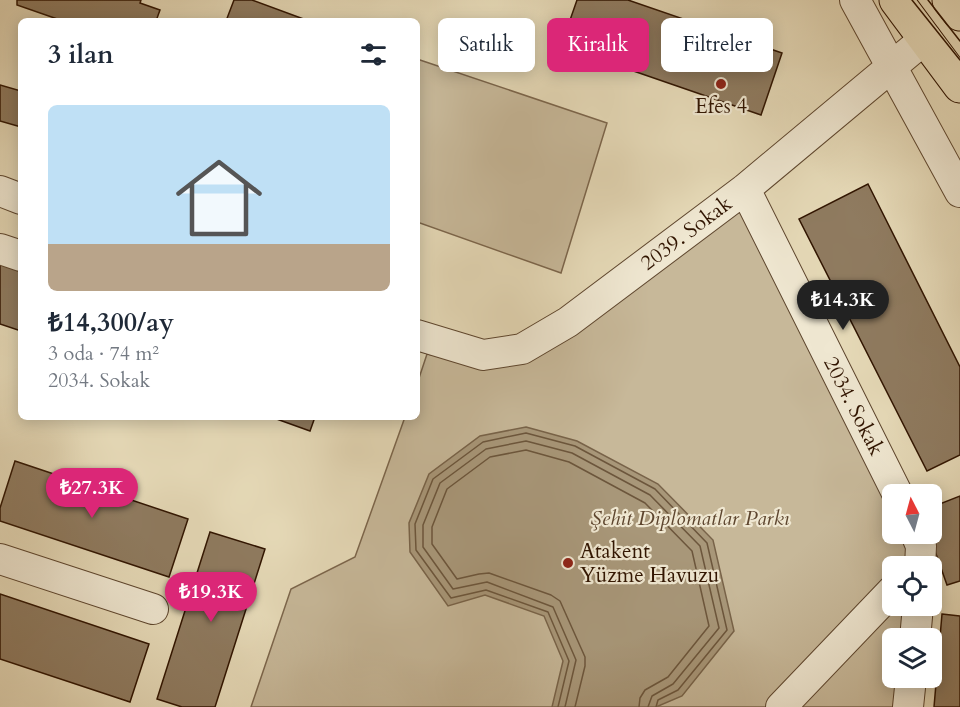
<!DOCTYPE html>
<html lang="tr">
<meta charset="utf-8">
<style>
:root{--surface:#fff;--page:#f6f6f7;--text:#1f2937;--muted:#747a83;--line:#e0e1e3;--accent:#db2777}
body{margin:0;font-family:Cardo,serif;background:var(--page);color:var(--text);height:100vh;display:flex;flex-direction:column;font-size:22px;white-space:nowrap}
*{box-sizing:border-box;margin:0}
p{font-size:20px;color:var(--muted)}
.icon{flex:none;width:33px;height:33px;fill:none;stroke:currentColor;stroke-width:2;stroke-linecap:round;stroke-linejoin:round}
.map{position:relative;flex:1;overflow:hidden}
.sheet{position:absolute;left:18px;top:18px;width:402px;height:402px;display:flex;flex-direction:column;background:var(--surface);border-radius:9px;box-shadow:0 3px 15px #0003}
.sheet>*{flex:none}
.top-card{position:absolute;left:438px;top:18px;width:432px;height:54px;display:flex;gap:12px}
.needle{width:39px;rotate:354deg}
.controls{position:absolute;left:882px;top:484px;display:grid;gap:12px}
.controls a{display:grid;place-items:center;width:60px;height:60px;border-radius:9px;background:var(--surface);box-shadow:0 3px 15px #0003;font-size:30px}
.price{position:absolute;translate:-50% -51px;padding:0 14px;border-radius:21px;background:var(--accent);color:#fff;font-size:20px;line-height:39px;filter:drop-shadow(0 2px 3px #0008)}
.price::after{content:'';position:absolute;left:50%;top:36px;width:18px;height:14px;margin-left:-9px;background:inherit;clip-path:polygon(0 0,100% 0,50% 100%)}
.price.on{background:#222;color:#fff}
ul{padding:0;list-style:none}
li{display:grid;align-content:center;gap:12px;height:318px;padding:0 30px}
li+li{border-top:2px solid var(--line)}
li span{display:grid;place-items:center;height:186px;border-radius:9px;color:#555}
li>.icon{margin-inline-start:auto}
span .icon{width:108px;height:108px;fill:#fffc;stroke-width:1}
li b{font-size:26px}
h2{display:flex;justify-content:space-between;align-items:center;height:72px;padding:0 30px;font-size:26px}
.tag{padding:0 21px;border-radius:9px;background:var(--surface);box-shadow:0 3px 15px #0003;font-size:21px;line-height:54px}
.tag.on{background:var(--accent);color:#fff}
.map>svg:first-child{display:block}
.green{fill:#c7b899;stroke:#7c664c;stroke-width:1.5}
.water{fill:#a89779;stroke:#786349;stroke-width:1.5}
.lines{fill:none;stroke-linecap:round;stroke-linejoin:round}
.shore{stroke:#6c563c;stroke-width:1.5}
.building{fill:#8f7b60;stroke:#301400;stroke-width:1.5}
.minor-casing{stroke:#5e462e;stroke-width:32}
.major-casing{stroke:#301400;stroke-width:35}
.minor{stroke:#efe7d1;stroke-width:30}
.major{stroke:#e6dab8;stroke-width:33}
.tram{stroke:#301400;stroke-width:1.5}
.poi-dot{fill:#8f2418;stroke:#efe7d1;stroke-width:2}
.labels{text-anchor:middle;stroke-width:4.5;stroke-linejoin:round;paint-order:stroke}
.poi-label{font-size:21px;fill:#301400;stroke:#efe7d1}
.street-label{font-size:21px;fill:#301400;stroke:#efe7d1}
.park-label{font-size:21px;font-style:italic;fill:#5d452e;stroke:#efe7d1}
</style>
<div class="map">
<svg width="960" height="707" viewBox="0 0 960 707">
<rect width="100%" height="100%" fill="#e6dab8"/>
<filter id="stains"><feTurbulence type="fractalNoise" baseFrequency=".00333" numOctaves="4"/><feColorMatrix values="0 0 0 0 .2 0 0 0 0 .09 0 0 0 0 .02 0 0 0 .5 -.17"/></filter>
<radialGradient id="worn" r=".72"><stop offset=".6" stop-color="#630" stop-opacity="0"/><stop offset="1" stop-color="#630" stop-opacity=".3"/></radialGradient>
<!-- green -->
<path class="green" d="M417,59L607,123L561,273L417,222Z
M740,199L892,495V534H911L917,567H892V606H914L910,639H892V678H907L904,707H251L291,589L355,557L405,417H417V384L427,354L485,364Z"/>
<!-- water -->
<path class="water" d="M526,427L577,441L658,484L713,540L734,631L682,696L656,707H552L563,661L544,616L485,595L448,606L410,552L409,523L429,474L480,436Z"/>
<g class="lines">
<!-- shore -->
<path class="shore" d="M558,707L569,661L548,612L486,590L451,598L416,550L415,524L433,479L483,442L526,433L575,446L655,489L707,543L727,630L678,690L658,700L656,707
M565,707L576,660L553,607L487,582L453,589L423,547V525L440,483L486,449L526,441L572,453L650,495L700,546L719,628L673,684L652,696L648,707
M575,707L585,666V657L560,601L551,595L489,573L479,574L457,579L432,544V527L447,489L490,457L526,450L569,462L645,503L692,551L709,626L668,677L645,690L640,698L639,707"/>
</g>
<!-- building -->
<path class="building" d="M17,0H141L140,3L160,10L156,21H63L17,5Z
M234,0H252L309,21H226Z
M577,0H628L782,53L761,115L561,46Z
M0,85L21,91V127L0,121Z
M868,184L960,367V455L927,471L799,219Z
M0,259L21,266V331L0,324Z
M271,417H315L310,431Z
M15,461L188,519L169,577L0,521V508Z
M960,496V581L947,585L929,534H932V507Z
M210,532L265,549L215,707H182L157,699Z
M0,594L149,644L130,702L0,659Z
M942,614L960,616V707H934Z"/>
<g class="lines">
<!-- minor casing -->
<g class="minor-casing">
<path id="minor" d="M855,0L960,192
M745,189L898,495
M0,191L21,199
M0,249L21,256
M417,335L483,355L522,349L568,322L745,189L926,38
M916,534L921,546L920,567
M0,559L153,609
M915,639L918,606
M781,707L892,591
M908,707L911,678"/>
</g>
<!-- major casing -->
<g class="major-casing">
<path id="major" d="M896,0L960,86
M949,0L960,14"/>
</g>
<!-- minor -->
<use href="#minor" class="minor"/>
<!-- major -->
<use href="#major" class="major"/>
<!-- tram -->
<path class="tram" d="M912,0L960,60
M928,0L960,41"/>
</g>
<!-- markers -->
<g class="poi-dot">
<circle cx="721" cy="84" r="6"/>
<circle cx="568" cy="563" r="6"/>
</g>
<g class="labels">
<!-- poi labels -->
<g class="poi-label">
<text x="721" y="113">Efes 4</text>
<text x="580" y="558" text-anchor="start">Atakent<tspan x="580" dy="24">Yüzme Havuzu</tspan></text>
</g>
<!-- street labels -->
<g class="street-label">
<text transform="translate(686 233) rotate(-37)" y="7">2039. Sokak</text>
<text transform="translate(854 406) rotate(63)" y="7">2034. Sokak</text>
</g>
<!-- park labels -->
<g class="park-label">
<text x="690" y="525">Şehit Diplomatlar Parkı</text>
</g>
</g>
<rect width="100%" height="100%" filter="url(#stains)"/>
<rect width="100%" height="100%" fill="url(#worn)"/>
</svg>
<div class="controls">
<a><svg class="needle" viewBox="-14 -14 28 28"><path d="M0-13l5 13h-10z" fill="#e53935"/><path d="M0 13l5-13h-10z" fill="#747a83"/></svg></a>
<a><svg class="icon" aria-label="locate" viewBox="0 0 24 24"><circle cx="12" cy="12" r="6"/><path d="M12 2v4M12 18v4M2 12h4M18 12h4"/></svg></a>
<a><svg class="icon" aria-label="layers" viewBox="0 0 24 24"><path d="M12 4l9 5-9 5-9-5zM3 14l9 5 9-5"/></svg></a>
</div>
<b class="price on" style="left:843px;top:331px">₺14.3K</b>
<b class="price" style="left:92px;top:519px">₺27.3K</b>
<b class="price" style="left:211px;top:623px">₺19.3K</b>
<div class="top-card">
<a class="tag">Satılık</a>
<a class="tag on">Kiralık</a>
<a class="tag">Filtreler</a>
</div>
<section class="sheet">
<h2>3 ilan<svg class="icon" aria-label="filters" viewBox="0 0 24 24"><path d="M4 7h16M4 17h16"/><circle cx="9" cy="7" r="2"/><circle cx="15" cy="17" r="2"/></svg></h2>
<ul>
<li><span style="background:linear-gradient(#bfe0f5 75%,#b9a48a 0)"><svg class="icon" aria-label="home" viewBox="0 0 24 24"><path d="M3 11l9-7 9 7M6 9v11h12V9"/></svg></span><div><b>₺14,300/ay</b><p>3 oda · 74 m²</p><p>2034. Sokak</p></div></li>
</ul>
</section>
</div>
